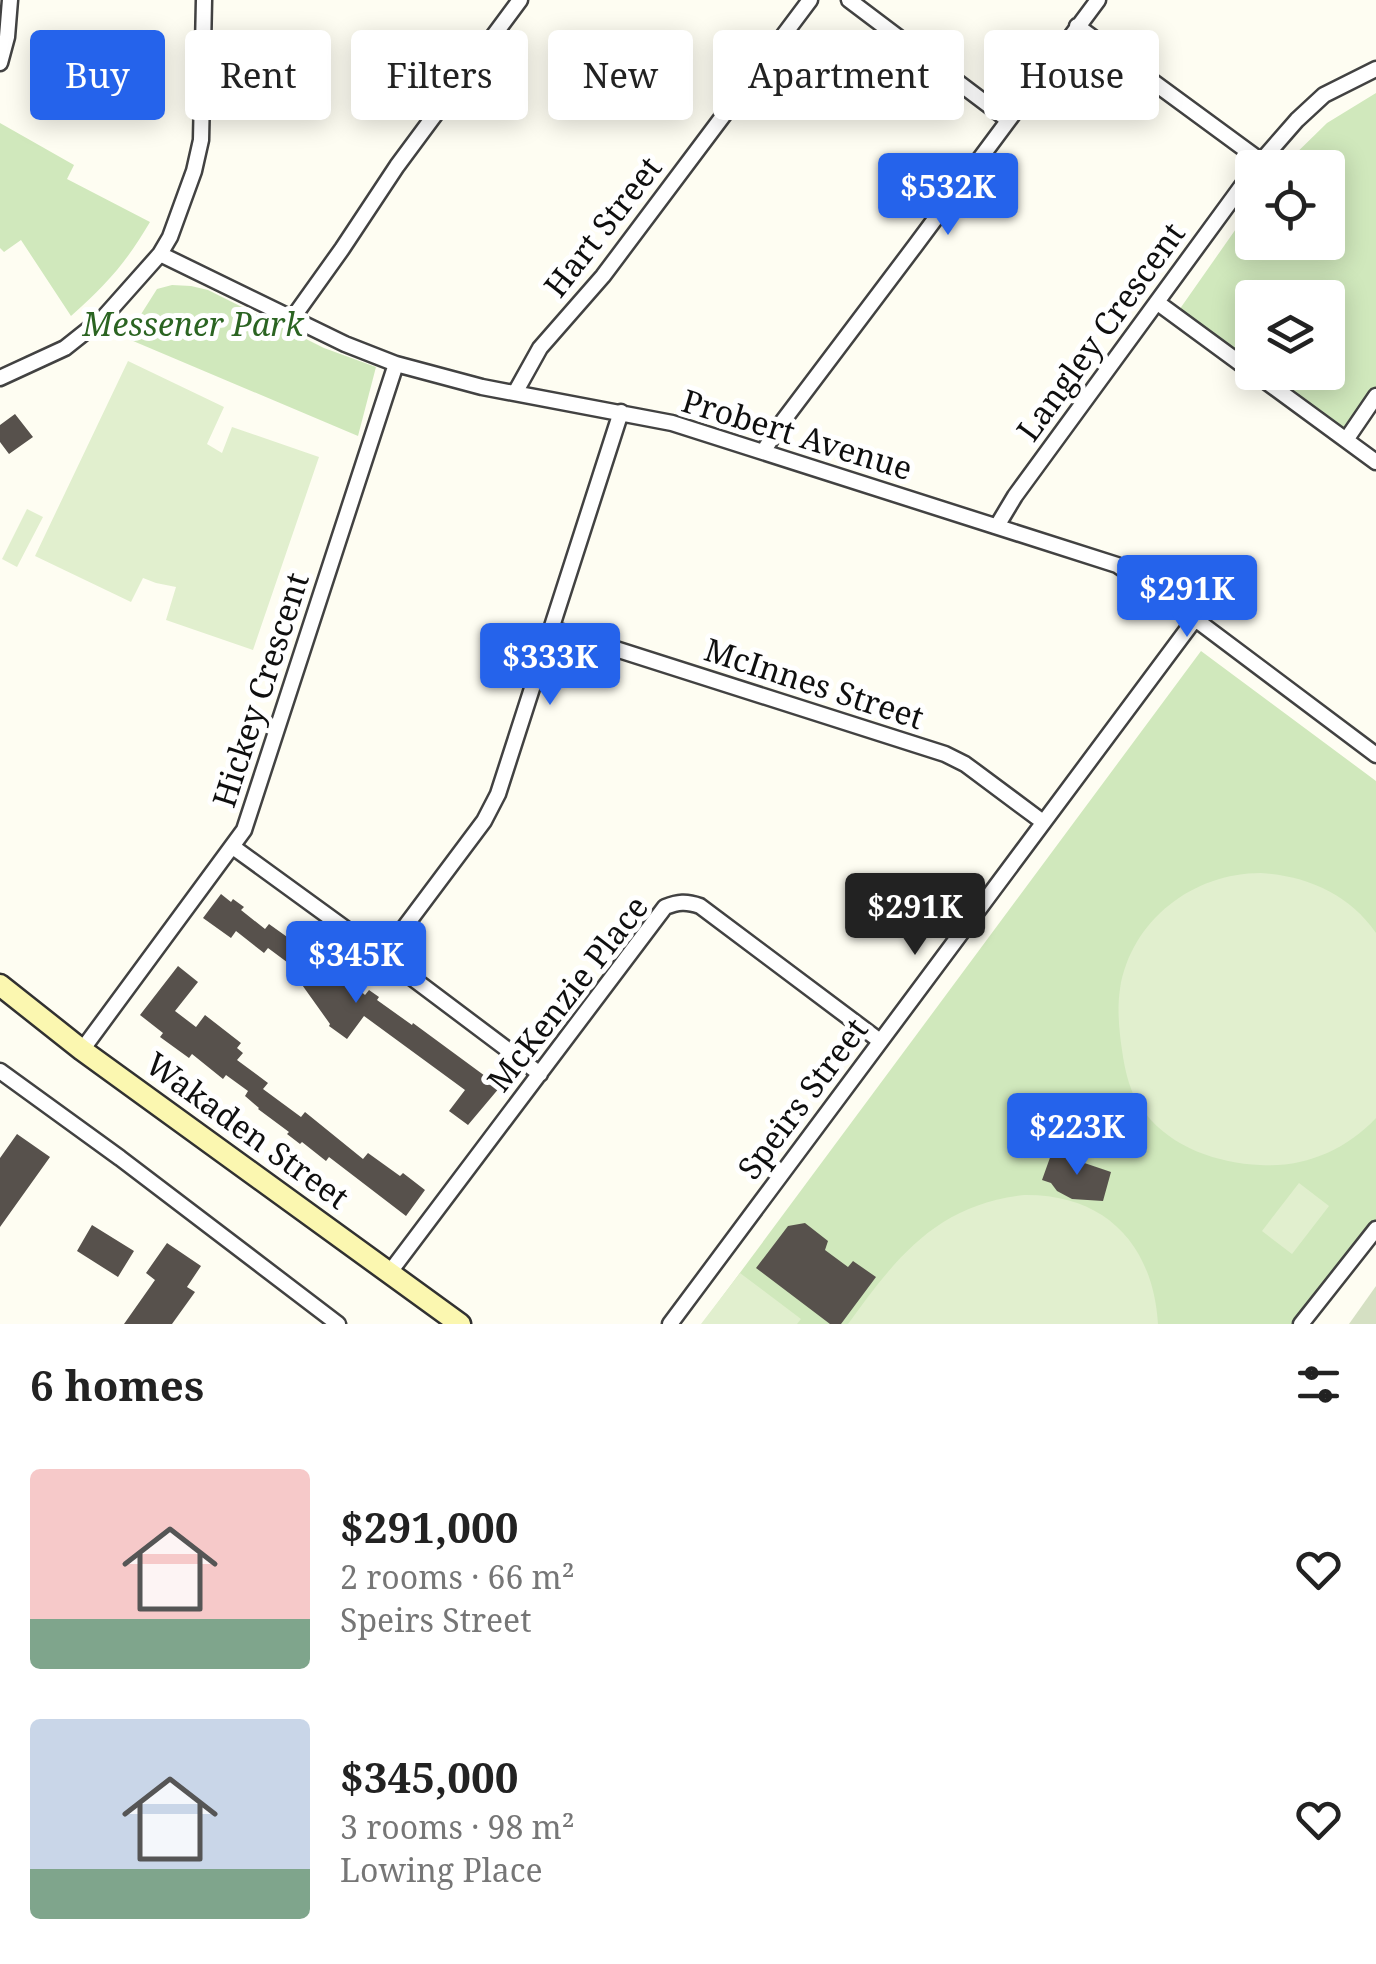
<!DOCTYPE html>
<meta charset="utf-8">
<style>
:root{--surface:#fff;--page:#f6f6f6;--text:#222;--muted:#767676;--accent:#2563eb}
body{margin:0;font-family:"Noto Serif",serif;background:var(--page);color:var(--text);height:100vh;display:flex;flex-direction:column;font-size:38px;white-space:nowrap}
*{box-sizing:border-box;margin:0}
p{font-size:32px;color:var(--muted)}
.icon{flex:none;width:55px;height:55px;fill:none;stroke:currentColor;stroke-width:2;stroke-linecap:round;stroke-linejoin:round}
.map{position:relative;height:1324px;overflow:hidden}
.panel{display:flex;flex-direction:column;background:var(--surface);flex:1}
.panel>*{flex:none}
.hud{position:absolute;left:30px;top:30px;width:1318px;height:90px;display:flex;gap:20px}
.controls{position:absolute;left:1235px;top:150px;display:grid;gap:20px}
.controls a{display:grid;place-items:center;width:110px;height:110px;border-radius:10px;background:var(--surface);box-shadow:0 5px 25px #0003;font-size:50px}
.price{position:absolute;translate:-50% -85px;padding:0 22px;border-radius:10px;background:var(--accent);color:#fff;font-size:32px;line-height:65px;filter:drop-shadow(0 2px 5px #0008)}
.price::after{content:'';position:absolute;left:50%;top:60px;width:30px;height:22px;margin-left:-15px;background:inherit;clip-path:polygon(0 0,100% 0,50% 100%)}
.price.on{background:#222;color:#fff}
ul{padding:0;list-style:none}
li{display:flex;align-items:center;gap:30px;height:250px;padding:0 30px}
li span{display:grid;place-items:center;flex:none;width:280px;height:200px;border-radius:10px;color:#555}
li>.icon{margin-inline-start:auto}
span .icon{width:120px;height:120px;fill:#fffc;stroke-width:1}
li b{font-size:42px}
h2{display:flex;justify-content:space-between;align-items:center;height:120px;padding:0 30px;font-size:42px}
.pill{padding:0 35px;border-radius:10px;background:var(--surface);box-shadow:0 5px 25px #0003;font-size:35px;line-height:90px}
.pill.on{background:var(--accent);color:#fff}
.map>svg:first-child{display:block}
.green{fill:#d0e8bc}
.cemetery{fill:#d5e0c3}
.pitch{fill:#e1efce}
.building{fill:#57514c}
.lines{fill:none;stroke-linecap:round;stroke-linejoin:round}
.minor-casing{stroke:#424242;stroke-width:19}
.secondary-casing{stroke:#313131;stroke-width:25}
.minor{stroke:#fff;stroke-width:14}
.secondary{stroke:#fbf7b0;stroke-width:20}
.labels{text-anchor:middle;stroke-width:10;stroke-linejoin:round;paint-order:stroke}
.street-label{font-size:32px;fill:#0f0f0f;stroke:#fff}
.park-label{font-size:32px;font-style:italic;fill:#2b6422;stroke:#fff}
</style>
<div class="map">
<svg width="1376" height="1324" viewBox="0 0 1376 1324">
<rect width="100%" height="100%" fill="#fefdf2"/>
<!-- green -->
<path class="green" d="M1376,93V408L1350,443L1256,373L1328,372V298H1252V370L1177,313L1252,206V242H1328V168L1282,167L1327,123Z
M0,123L74,165L67,179L150,222C126,263 106,285 71,316L21,240L4,252L0,248Z
M172,285L191,286L208,290L324,348L376,367L358,436L126,338L157,289Z
M1201,651L1376,781V1242L1311,1324H702Z"/>
<!-- cemetery -->
<path class="cemetery" d="M1376,1286V1324H1349Z"/>
<!-- pitch -->
<path class="pitch" d="M128,361L224,407L207,444L222,453L232,427L319,457L253,650L166,620L176,587L156,583L143,578L131,602L35,556Z
M27,509L43,517L17,567L2,559Z
M1261,873C1307,876 1349,894 1376,933V1118C1346,1150 1304,1168 1260,1165C1218,1163 1172,1148 1145,1113C1130,1095 1125,1072 1122,1050C1119,1030 1117,1008 1120,989C1131,920 1193,873 1261,873Z
M1299,1183L1329,1206L1292,1254L1262,1231Z
M1024,1195C1105,1194 1153,1244 1158,1324H848C896,1258 936,1205 1024,1195Z
M740,1273L801,1319L797,1324H701Z"/>
<!-- building -->
<path class="building" d="M15,414L33,437L9,454L0,442V425Z
M221,894L231,902L233,899L244,907L241,910L265,929L269,924L325,964L331,960L352,993L356,987L365,995L369,990L379,997L377,1000L412,1025L413,1023L500,1087L468,1125L449,1111L465,1090L364,1016L347,1039L329,1026L330,1024L300,982L307,977L268,948L264,953L236,931L231,938L203,918Z
M178,966L198,982L175,1011L196,1027L205,1015L241,1043L237,1048L243,1053L237,1060L268,1083L263,1089L301,1117L305,1112L363,1159L368,1153L400,1176L403,1173L425,1190L406,1216L329,1157L326,1161L302,1142L300,1144L287,1134L289,1132L258,1109L259,1108L245,1096L248,1091L226,1075L223,1079L192,1054L189,1058L160,1037L163,1033L140,1015Z
M17,1134L50,1157L0,1227V1158Z
M1052,1152L1111,1172L1103,1201L1072,1199L1057,1191L1051,1183L1042,1180Z
M805,1223L828,1241L825,1250L848,1267L853,1261L876,1277L841,1324H830L756,1268L788,1226Z
M92,1225L134,1251L118,1277L77,1251Z
M167,1243L201,1266L187,1287L195,1292L172,1324H124L155,1280L146,1273Z"/>
<g class="lines">
<!-- minor casing -->
<g class="minor-casing">
<path id="minor" d="M849,0L1008,120
M1077,26L1261,161
M0,63L7,37L10,0
M1256,167L1297,120L1324,95L1376,69
M160,254L345,344L396,364L482,387L672,423L1117,565L1195,619L1376,755
M1158,303L1252,372
M292,319L342,249L397,166L520,0
M1253,372L1376,462
M0,378L65,348L104,317L160,254L170,237L194,171L201,140L204,0
M515,393L540,348L603,276L810,0
M1346,440L1376,396
M763,452L780,425L915,246L1098,0
M997,526L1015,496L1252,172
M553,629L945,754L965,764L1043,822
M233,847L383,956L540,1074
M383,956L484,821L498,794L621,412
M82,1050L244,830L396,364
M0,1071L120,1158L338,1324
M390,1272L665,907C678,902 686,901 700,906L880,1041
M670,1324L1195,619
M1301,1324L1376,1229"/>
</g>
<!-- secondary casing -->
<g class="secondary-casing">
<path id="secondary" d="M0,985L82,1050L460,1324"/>
</g>
<!-- minor -->
<use href="#minor" class="minor"/>
<!-- secondary -->
<use href="#secondary" class="secondary"/>
</g>
<g class="labels">
<!-- street labels -->
<g class="street-label">
<text transform="translate(603 227) rotate(-52)" y="11">Hart Street</text>
<text transform="translate(1101 332) rotate(-54)" y="11">Langley Crescent</text>
<text transform="translate(797 435) rotate(17)" y="11">Probert Avenue</text>
<text transform="translate(814 684) rotate(18)" y="11">McInnes Street</text>
<text transform="translate(261 690) rotate(-72)" y="11">Hickey Crescent</text>
<text transform="translate(568 994) rotate(-52)" y="11">McKenzie Place</text>
<text transform="translate(803 1099) rotate(-53)" y="11">Speirs Street</text>
<text transform="translate(247 1131) rotate(36)" y="11">Wakaden Street</text>
</g>
<!-- park labels -->
<g class="park-label">
<text x="193" y="336">Messener Park</text>
</g>
</g>
</svg>
<div class="controls">
<a><svg class="icon" aria-label="locate" viewBox="0 0 24 24"><circle cx="12" cy="12" r="6"/><path d="M12 2v4M12 18v4M2 12h4M18 12h4"/></svg></a>
<a><svg class="icon" aria-label="layers" viewBox="0 0 24 24"><path d="M12 4l9 5-9 5-9-5zM3 14l9 5 9-5"/></svg></a>
</div>
<b class="price" style="left:948px;top:238px">$532K</b>
<b class="price" style="left:1187px;top:640px">$291K</b>
<b class="price" style="left:550px;top:708px">$333K</b>
<b class="price on" style="left:915px;top:958px">$291K</b>
<b class="price" style="left:356px;top:1006px">$345K</b>
<b class="price" style="left:1077px;top:1178px">$223K</b>
<div class="hud">
<a class="pill on">Buy</a>
<a class="pill">Rent</a>
<a class="pill">Filters</a>
<a class="pill">New</a>
<a class="pill">Apartment</a>
<a class="pill">House</a>
</div>
</div>
<section class="panel">
<h2>6 homes<svg class="icon" aria-label="filters" viewBox="0 0 24 24"><path d="M4 7h16M4 17h16"/><circle cx="9" cy="7" r="2"/><circle cx="15" cy="17" r="2"/></svg></h2>
<ul>
<li><span style="background:linear-gradient(#f6c9c9 75%,#7fa58c 0)"><svg class="icon" aria-label="home" viewBox="0 0 24 24"><path d="M3 11l9-7 9 7M6 9v11h12V9"/></svg></span><div><b>$291,000</b><p>2 rooms · 66 m²</p><p>Speirs Street</p></div><svg class="icon" aria-label="heart" viewBox="0 0 24 24"><path d="M12 20l-8-8c-3-5 5-10 8-4 3-6 11-1 8 4z"/></svg></li>
<li><span style="background:linear-gradient(#c9d6e8 75%,#7fa58c 0)"><svg class="icon" aria-label="home" viewBox="0 0 24 24"><path d="M3 11l9-7 9 7M6 9v11h12V9"/></svg></span><div><b>$345,000</b><p>3 rooms · 98 m²</p><p>Lowing Place</p></div><svg class="icon" aria-label="heart" viewBox="0 0 24 24"><path d="M12 20l-8-8c-3-5 5-10 8-4 3-6 11-1 8 4z"/></svg></li>
</ul>
</section>
